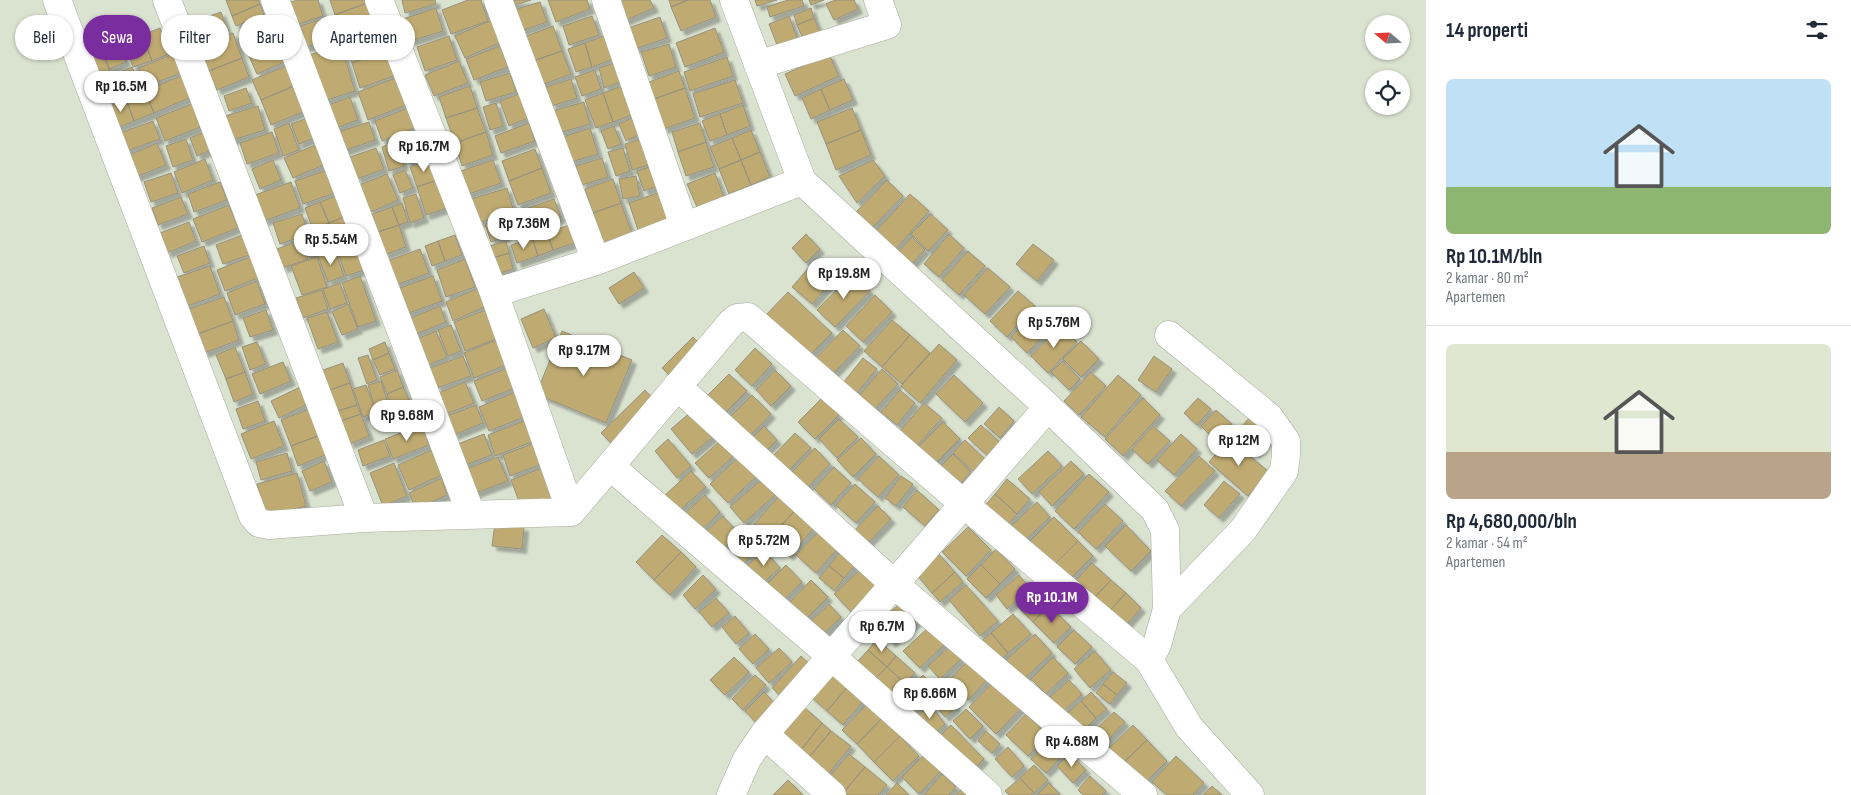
<!DOCTYPE html>
<html lang="id">
<meta charset="utf-8">
<style>
:root{--surface:#fff;--page:#f6f6f7;--text:#1f2937;--muted:#747a83;--line:#e0e1e3;--accent:#7a2d9e}
body{margin:0;font-family:"Sofia Sans Condensed",sans-serif;background:var(--page);color:var(--text);height:100vh;display:flex;flex-direction:column;font-size:19px;white-space:nowrap}
*{box-sizing:border-box;margin:0}
p{font-size:16px;color:var(--muted)}
.icon{flex:none;width:28px;height:28px;fill:none;stroke:currentColor;stroke-width:2;stroke-linecap:round;stroke-linejoin:round}
.map{position:relative;flex:1;overflow:hidden}
.details{display:flex;flex-direction:column;background:var(--surface);width:425px}
.details>*{flex:none}
.hud{position:absolute;left:15px;top:15px;width:475px;height:45px;display:flex;gap:10px}
.needle{width:32px;rotate:289deg}
.fabs{position:absolute;left:1365px;top:15px;display:grid;gap:10px}
.fabs a{display:grid;place-items:center;width:45px;height:45px;border-radius:50%;background:var(--surface);box-shadow:0 1px 4px #0004;font-size:25px}
.price{position:absolute;translate:-50% -42px;padding:0 11px;border-radius:18px;background:#fff;color:#222;font-size:16px;line-height:32px;filter:drop-shadow(0 1px 2px #0008)}
.price::after{content:'';position:absolute;left:50%;top:30px;width:15px;height:11px;margin-left:-8px;background:inherit;clip-path:polygon(0 0,100% 0,50% 100%)}
.price.active{background:var(--accent);color:#fff}
ul{padding:0;list-style:none}
li{display:grid;align-content:center;gap:10px;height:265px;padding:0 20px}
li+li{border-top:1px solid var(--line)}
li span{display:grid;place-items:center;height:155px;border-radius:8px;color:#555}
li>.icon{margin-inline-start:auto}
span .icon{width:90px;height:90px;fill:#fffc;stroke-width:1}
li b{font-size:21px}
h2{display:flex;justify-content:space-between;align-items:center;height:60px;padding:0 20px;font-size:21px}
.tag{padding:0 18px;border-radius:22px;background:var(--surface);box-shadow:0 1px 4px #0004;font-size:18px;line-height:45px}
.tag.active{background:var(--accent);color:#fff}
main{display:flex;flex:1;min-height:0}
.map>svg:first-child{display:block}
.building{fill:#bfab71;stroke:#97917f;filter:url(#shadow)}
.lines{fill:none;stroke-linecap:round;stroke-linejoin:round}
.minor-casing{stroke:#a5ac9b;stroke-width:29}
.minor{stroke:#fff;stroke-width:28}
</style>
<main>
<div class="map">
<svg width="1426" height="795" viewBox="0 0 1426 795">
<defs>
<filter id="shadow"><feDropShadow dx="4.5" dy="4.5" stdDeviation="1" flood-color="#0004"/></filter>
</defs>
<rect width="100%" height="100%" fill="#dae2d0"/>
<!-- building -->
<path class="building" d="M226,0H259L260,4L232,16Z
M298,0H318L323,16L293,26L287,3Z
M330,0H371L372,1L335,15Z
M402,0H435L436,4L405,13Z
M468,0H481L488,21L451,34L442,10Z
M503,0H531L506,8Z
M548,0H587L590,9L556,22Z
M625,0H650L654,8L624,21L617,3Z
M669,0H688L671,7Z
M688,0H710L716,17L681,31L671,7Z
M755,0H777L757,6Z
M788,0H802L804,6L770,17L767,7Z
M809,0H824L811,5Z
M835,0H854L858,9L834,20L826,4Z
M372,1L381,27L344,40L335,15Z
M540,2L547,22L521,31L514,10Z
M260,4L264,15L236,26L232,16Z
M436,8L443,31L411,41L403,19Z
M811,8L814,18L797,25L794,15Z
M221,12L228,32L203,41L195,21Z
M273,13L283,38L252,50L243,25Z
M592,16L599,35L569,45L563,26Z
M789,16L799,43L779,50L769,24Z
M660,17L667,38L635,49L628,28Z
M814,18L821,34L804,41L797,25Z
M323,19L329,40L296,50L290,29Z
M492,20L501,42L465,58L455,36Z
M553,26L562,51L530,62L521,38Z
M381,27L389,50L352,63L344,40Z
M160,28L169,54L152,61L142,35Z
M715,28L724,52L685,67L676,43Z
M233,33L242,58L209,71L199,46Z
M609,34L617,58L592,67L585,43Z
M142,35L152,61L133,67L124,41Z
M449,36L457,60L425,71L417,47Z
M283,41L291,59L257,74L249,56Z
M585,43L592,67L576,72L568,49Z
M119,44L126,62L110,69L102,50Z
M669,44L676,67L649,76L641,52Z
M341,45L355,91L321,102L306,56Z
M500,46L508,67L474,80L466,59Z
M389,50L397,75L360,88L352,63Z
M562,51L571,74L539,86L530,62Z
M102,52L111,74L96,80L87,57Z
M173,54L181,73L147,86L139,68Z
M829,54L839,76L795,96L785,74Z
M727,57L733,76L690,91L684,72Z
M242,58L249,77L217,90L209,71Z
M459,61L468,83L434,96L425,75Z
M618,62L624,81L604,88L599,68Z
M288,65L296,85L261,100L252,80Z
M132,67L140,85L114,97L106,78Z
M595,70L601,89L582,96L575,77Z
M679,71L685,88L654,99L649,82Z
M510,73L516,92L486,101L480,82Z
M185,74L194,96L154,113L145,91Z
M398,77L409,104L368,120L358,92Z
M571,79L577,98L552,106L546,87Z
M844,79L853,100L830,110L821,89Z
M735,80L743,103L700,117L693,94Z
M296,85L307,110L271,125L261,100Z
M625,85L635,114L613,122L603,93Z
M470,86L477,108L446,118L439,97Z
M246,88L252,103L229,111L224,96Z
M685,88L695,118L664,129L654,99Z
M821,89L830,110L811,119L802,98Z
M145,91L154,113L134,121L126,99Z
M603,93L613,122L596,128L585,100Z
M519,94L528,118L509,126L500,101Z
M350,97L358,120L334,129L326,106Z
M126,99L134,121L117,128L108,106Z
M584,102L590,124L559,133L552,111Z
M194,103L203,126L165,141L156,118Z
M496,103L503,126L490,130L483,107Z
M743,105L750,126L727,135L720,114Z
M258,106L265,130L229,141L222,117Z
M410,107L418,127L382,141L375,121Z
M477,108L486,132L455,143L446,118Z
M852,108L861,130L826,144L817,122Z
M720,114L727,135L710,141L702,121Z
M310,117L317,137L299,144L291,124Z
M634,117L641,134L626,141L619,124Z
M153,121L160,139L124,152L117,134Z
M369,122L375,140L341,152L335,133Z
M289,123L299,150L283,156L274,129Z
M529,123L535,141L501,153L495,136Z
M700,123L706,142L678,152L672,132Z
M614,126L621,144L608,149L601,131Z
M590,128L598,154L568,163L560,138Z
M751,130L760,152L741,160L732,138Z
M861,130L871,155L836,170L826,144Z
M206,131L213,149L197,156L190,138Z
M272,132L279,153L247,164L240,143Z
M486,132L493,155L462,166L455,143Z
M418,133L426,155L407,163L399,141Z
M645,138L652,164L632,170L625,144Z
M732,138L741,160L719,169L710,147Z
M186,139L193,160L173,167L166,146Z
M396,142L404,166L389,171L382,147Z
M706,142L714,167L686,176L678,152Z
M157,143L166,165L136,177L127,156Z
M318,144L326,164L293,178L284,158Z
M376,148L384,169L357,179L350,157Z
M623,148L630,171L616,176L608,152Z
M535,149L542,168L509,181L502,161Z
M760,152L770,177L751,185L741,160Z
M602,158L608,177L582,185L576,166Z
M205,159L213,180L182,193L174,172Z
M273,160L281,180L260,189L252,169Z
M431,160L437,180L417,187L410,167Z
M493,160L501,183L466,195L458,172Z
M741,160L751,185L729,194L719,169Z
M873,160L885,176L857,203L839,176Z
M652,166L658,186L644,191L637,171Z
M542,168L551,193L518,205L509,181Z
M330,169L338,192L303,204L295,181Z
M405,170L413,188L400,193L393,175Z
M171,173L178,193L151,202L144,182Z
M715,173L724,197L697,207L687,184Z
M387,174L398,200L371,212L359,185Z
M636,176L640,196L623,199L619,179Z
M613,179L621,203L593,213L585,189Z
M437,180L447,208L426,215L417,187Z
M887,180L903,196L872,228L856,212Z
M220,182L227,200L194,212L188,194Z
M291,182L300,208L264,221L255,195Z
M507,188L514,212L475,224L468,200Z
M660,192L671,225L640,236L629,203Z
M416,194L424,218L410,223L403,198Z
M910,194L929,211L895,250L875,232Z
M336,196L344,217L329,223L320,202Z
M181,197L188,214L158,225L152,208Z
M554,199L561,218L525,230L519,211Z
M320,202L329,223L313,230L305,208Z
M402,203L408,222L399,225L392,207Z
M621,203L634,239L606,249L593,213Z
M229,205L238,228L202,242L193,219Z
M392,207L399,225L378,232L372,214Z
M302,214L308,234L280,244L273,223Z
M931,214L948,230L928,251L911,234Z
M344,217L353,240L337,246L329,223Z
M500,219L506,237L491,242L485,224Z
M189,222L196,241L167,253L160,233Z
M329,223L337,246L322,252L313,230Z
M399,225L406,247L385,255L378,232Z
M569,225L575,243L553,250L547,233Z
M547,233L553,250L538,256L532,238Z
M806,234L820,249L806,263L792,248Z
M949,234L964,248L939,277L924,264Z
M242,235L249,255L223,264L216,245Z
M455,235L462,255L445,261L438,241Z
M313,236L320,255L310,258L303,240Z
M912,237L925,250L908,268L895,255Z
M532,238L538,256L517,263L511,245Z
M302,240L308,259L283,268L277,249Z
M438,241L445,261L432,266L425,246Z
M506,241L509,253L493,258L490,246Z
M355,243L364,270L346,276L337,250Z
M1033,244L1054,260L1037,281L1016,264Z
M204,246L210,263L184,273L177,256Z
M420,249L429,273L393,286L384,262Z
M335,250L344,276L328,282L318,256Z
M968,251L985,266L959,295L942,280Z
M509,253L513,269L497,274L493,258Z
M250,257L258,278L225,291L217,270Z
M317,257L327,287L302,295L291,266Z
M465,259L475,287L446,297L437,270Z
M816,259L836,277L812,304L792,287Z
M210,266L220,294L185,307L174,278Z
M988,268L1010,287L985,314L964,295Z
M634,272L644,288L619,304L609,288Z
M852,274L870,291L835,327L817,310Z
M360,276L376,321L358,327L342,283Z
M433,276L442,301L406,314L397,289Z
M257,281L265,304L235,315L227,293Z
M340,283L347,303L330,309L323,289Z
M481,287L489,305L453,321L446,302Z
M322,290L328,309L303,318L296,298Z
M1018,291L1035,306L1007,337L990,321Z
M788,292L832,333L809,356L766,315Z
M875,295L892,312L863,342L846,326Z
M224,297L233,321L198,334L189,309Z
M348,304L358,329L342,335L332,312Z
M440,306L446,322L414,335L408,319Z
M491,308L501,337L465,351L454,322Z
M1038,308L1055,324L1027,353L1011,337Z
M544,309L556,338L533,348L521,319Z
M266,310L273,330L250,337L243,318Z
M327,312L338,342L318,349L307,318Z
M892,320L910,335L882,367L864,351Z
M233,321L239,340L204,353L198,334Z
M451,325L461,351L448,356L438,330Z
M1060,326L1077,342L1048,373L1031,356Z
M843,330L860,346L832,375L815,359Z
M436,331L447,357L426,366L415,340Z
M562,331L632,360L606,423L536,394Z
M910,335L930,353L902,384L882,367Z
M693,337L704,348L673,379L662,368Z
M499,339L508,364L474,378L464,353Z
M1081,341L1099,359L1081,377L1063,359Z
M257,342L266,364L250,370L242,347Z
M385,342L389,353L373,360L369,349Z
M939,344L957,360L920,403L901,386Z
M235,347L245,372L226,379L216,355Z
M755,348L772,364L752,386L735,370Z
M389,353L395,369L380,375L373,360Z
M368,355L377,380L367,384L358,358Z
M463,356L471,376L437,388L430,368Z
M1154,356L1172,369L1156,392L1138,380Z
M863,358L877,369L856,394L843,383Z
M1063,361L1080,379L1069,390L1051,372Z
M283,362L291,381L260,394L252,374Z
M343,363L350,383L330,390L323,370Z
M510,367L518,387L482,401L474,381Z
M882,369L898,384L873,411L858,397Z
M397,370L403,387L387,394L380,377Z
M775,370L791,386L771,406L756,390Z
M245,372L253,394L234,402L226,379Z
M1091,372L1106,386L1079,415L1064,401Z
M729,374L747,391L723,415L705,398Z
M954,375L983,403L965,422L936,394Z
M1118,375L1141,395L1105,437L1081,417Z
M381,381L389,406L376,411L368,385Z
M465,382L474,403L444,415L436,394Z
M350,383L357,405L338,411L330,390Z
M366,385L376,412L363,417L353,389Z
M300,387L308,404L279,418L271,401Z
M403,387L409,400L392,407L387,394Z
M645,390L656,402L612,444L601,433Z
M900,390L915,403L897,425L881,412Z
M518,391L527,416L489,431L479,407Z
M752,395L771,414L747,439L728,419Z
M822,398L839,415L815,439L798,422Z
M1143,398L1160,415L1123,456L1105,439Z
M1198,398L1211,409L1197,425L1184,413Z
M258,401L265,421L243,429L236,409Z
M408,403L413,415L396,423L391,410Z
M924,403L942,418L916,447L899,432Z
M357,405L361,414L341,421L338,411Z
M476,405L483,423L454,435L447,416Z
M999,407L1014,421L1000,438L984,424Z
M312,408L323,434L291,446L281,420Z
M1216,410L1232,424L1216,441L1201,426Z
M692,411L713,437L692,454L671,429Z
M361,414L369,436L350,444L341,421Z
M1249,418L1270,436L1255,453L1234,435Z
M529,419L537,440L495,456L488,435Z
M839,419L858,437L837,458L819,439Z
M274,421L284,446L251,459L241,434Z
M943,422L960,439L934,465L917,448Z
M422,425L429,445L393,459L385,439Z
M981,425L1003,445L991,459L968,438Z
M764,426L777,440L766,451L753,437Z
M1153,426L1170,441L1148,464L1132,449Z
M795,433L811,448L787,472L772,457Z
M323,434L330,453L298,466L291,446Z
M484,434L492,455L463,466L455,445Z
M1181,434L1197,449L1174,475L1157,460Z
M861,438L876,454L853,477L837,460Z
M1229,438L1269,472L1248,496L1209,462Z
M668,439L691,466L677,478L655,451Z
M384,440L390,456L363,466L358,450Z
M965,440L988,462L976,474L953,453Z
M537,442L545,463L510,476L503,455Z
M719,442L733,457L709,478L695,463Z
M815,448L830,464L807,488L792,472Z
M431,450L442,475L409,490L398,465Z
M1048,451L1062,466L1032,494L1018,479Z
M287,453L292,471L261,480L256,462Z
M953,454L971,472L956,488L937,470Z
M741,455L759,474L728,503L710,484Z
M879,456L899,475L878,497L858,479Z
M1199,456L1215,471L1181,506L1165,491Z
M498,457L508,481L473,494L463,470Z
M324,461L332,482L310,491L302,471Z
M1071,461L1084,474L1052,506L1039,492Z
M394,463L407,496L383,506L370,473Z
M547,466L559,499L523,512L511,480Z
M834,467L851,483L831,505L814,489Z
M691,471L706,487L677,513L663,497Z
M297,473L306,506L265,517L257,484Z
M1089,474L1109,492L1074,529L1055,511Z
M901,476L913,484L896,506L885,498Z
M442,478L447,495L416,509L409,493Z
M762,479L775,495L744,523L730,507Z
M1007,479L1030,499L1017,514L995,494Z
M1224,481L1240,494L1219,518L1204,505Z
M855,484L875,502L856,523L836,505Z
M917,490L939,510L925,526L903,507Z
M995,494L1017,514L1005,528L982,509Z
M705,495L720,512L698,533L682,516Z
M780,495L796,509L770,538L754,524Z
M1037,502L1050,517L1023,542L1010,527Z
M1105,504L1123,521L1096,549L1078,532Z
M878,506L891,519L865,546L852,533Z
M796,509L815,527L789,556L770,538Z
M723,516L739,534L719,552L703,534Z
M1054,517L1078,541L1051,568L1027,544Z
M495,523L524,527L522,549L492,546Z
M1126,525L1151,551L1131,571L1105,546Z
M968,527L991,550L966,576L942,552Z
M820,530L839,547L816,573L796,555Z
M746,533L760,547L740,567L726,554Z
M662,535L681,552L654,580L636,562Z
M1078,541L1093,556L1066,583L1051,568Z
M842,549L858,562L844,578L829,566Z
M996,549L1015,569L1000,584L981,565Z
M764,550L780,568L763,583L747,566Z
M681,552L696,567L670,595L654,580Z
M938,553L955,572L932,593L915,573Z
M1092,563L1111,580L1088,604L1070,587Z
M786,565L802,582L780,603L764,587Z
M981,565L1000,584L986,598L967,579Z
M829,566L844,578L835,591L819,578Z
M862,568L884,591L857,618L834,594Z
M955,572L963,582L940,602L932,593Z
M703,575L716,589L695,609L683,595Z
M1019,575L1030,588L1007,609L996,595Z
M811,580L828,597L806,619L789,603Z
M1111,580L1126,593L1103,618L1088,604Z
M966,585L998,621L980,636L949,600Z
M1034,590L1049,605L1033,622L1017,606Z
M1126,593L1141,608L1119,633L1103,618Z
M716,598L729,613L712,627L699,612Z
M904,600L920,619L891,643L876,624Z
M829,604L841,617L819,638L807,625Z
M1049,605L1071,627L1054,643L1033,622Z
M1013,614L1031,634L1008,653L991,633Z
M735,616L749,633L736,644L722,627Z
M931,625L947,642L920,668L903,651Z
M1074,630L1092,647L1075,664L1057,647Z
M991,633L1008,653L994,666L976,646Z
M755,634L769,649L753,664L739,649Z
M1035,634L1052,653L1024,679L1006,660Z
M877,639L896,656L887,667L868,650Z
M949,647L961,659L940,679L928,666Z
M779,648L792,662L769,683L756,668Z
M868,650L887,667L876,678L858,661Z
M1095,651L1111,670L1090,688L1074,669Z
M801,656L814,668L785,700L772,688Z
M896,656L915,673L905,683L887,667Z
M734,657L749,672L725,695L710,680Z
M1053,657L1068,673L1046,694L1031,679Z
M968,661L987,680L968,700L949,680Z
M887,667L905,683L895,695L876,678Z
M831,670L849,685L827,711L810,696Z
M1113,672L1127,683L1117,695L1103,684Z
M755,675L766,685L743,710L732,699Z
M923,675L929,681L918,692L912,685Z
M995,680L1022,707L996,734L969,707Z
M1069,680L1082,694L1063,712L1049,698Z
M934,682L941,689L927,702L920,694Z
M1103,684L1117,695L1110,704L1096,693Z
M849,685L865,699L843,725L827,711Z
M910,687L925,704L910,716L896,700Z
M764,692L777,706L758,725L745,711Z
M1091,692L1107,709L1096,718L1081,701Z
M946,694L957,707L945,717L934,704Z
M1081,701L1096,718L1084,730L1068,713Z
M869,702L884,716L857,744L842,730Z
M930,705L945,724L931,736L916,717Z
M804,707L822,723L798,754L778,738Z
M966,709L983,726L970,739L953,721Z
M1114,712L1125,722L1105,743L1093,732Z
M1026,714L1048,735L1028,756L1006,735Z
M882,718L900,736L874,762L857,744Z
M822,723L831,731L806,761L798,754Z
M951,725L984,759L972,771L939,737Z
M1133,725L1147,740L1122,764L1108,749Z
M831,731L851,746L826,777L806,761Z
M986,731L1000,744L992,753L978,741Z
M900,736L919,756L893,781L874,762Z
M1050,739L1065,753L1046,773L1031,759Z
M1147,740L1167,761L1143,785L1122,764Z
M1008,747L1024,766L1012,777L995,759Z
M926,753L943,769L919,794L902,777Z
M1070,753L1086,770L1073,783L1057,766Z
M849,754L865,767L844,792L828,778Z
M1176,756L1204,783L1193,795H1167L1152,782Z
M1034,765L1048,780L1034,793L1020,778Z
M865,767L887,785L878,795H848L844,792Z
M942,774L956,787L949,795H924Z
M1090,776L1106,791L1102,795H1083L1078,790Z
M1020,778L1034,793L1031,795H1009L1005,791Z
M788,780L803,795H773Z
M897,783L909,795H886Z
M1049,783L1060,794L1037,795Z
M964,786L974,795H956Z
M1212,786L1222,795H1203Z"/>
<g class="lines">
<!-- minor casing -->
<g class="minor-casing">
<path id="minor" d="M57,0L253,516L259,523L269,525L364,518L571,512L731,323L737,318L748,317L964,504L1149,660
M167,0L364,518
M275,0L471,514
M379,0L494,293L571,512
M498,0L596,261
M606,0L684,226
M734,0L802,181L1048,407L1155,510L1165,530L1167,609L1157,645L1149,660L1189,727L1250,795
M758,65L887,25L878,0
M494,293L596,261L802,181
M677,386L894,584L1143,795
M610,466L831,656L988,795
M1167,609L1243,530L1284,471L1286,455V441L1269,417L1169,335
M764,734L832,795
M731,795L747,759L764,734L1048,407"/>
</g>
<!-- minor -->
<use href="#minor" class="minor"/>
</g>
</svg>
<div class="fabs">
<a><svg class="needle" viewBox="-14 -14 28 28"><path d="M0-13l5 13h-10z" fill="#e53935"/><path d="M0 13l5-13h-10z" fill="#747a83"/></svg></a>
<a><svg class="icon" aria-label="locate" viewBox="0 0 24 24"><circle cx="12" cy="12" r="6"/><path d="M12 2v4M12 18v4M2 12h4M18 12h4"/></svg></a>
</div>
<b class="price" style="left:121px;top:113px">Rp 16.5M</b>
<b class="price" style="left:424px;top:173px">Rp 16.7M</b>
<b class="price" style="left:524px;top:250px">Rp 7.36M</b>
<b class="price" style="left:331px;top:266px">Rp 5.54M</b>
<b class="price" style="left:844px;top:300px">Rp 19.8M</b>
<b class="price" style="left:1054px;top:349px">Rp 5.76M</b>
<b class="price" style="left:584px;top:377px">Rp 9.17M</b>
<b class="price" style="left:407px;top:442px">Rp 9.68M</b>
<b class="price" style="left:1239px;top:467px">Rp 12M</b>
<b class="price" style="left:764px;top:567px">Rp 5.72M</b>
<b class="price active" style="left:1052px;top:624px">Rp 10.1M</b>
<b class="price" style="left:882px;top:653px">Rp 6.7M</b>
<b class="price" style="left:930px;top:720px">Rp 6.66M</b>
<b class="price" style="left:1072px;top:768px">Rp 4.68M</b>
<div class="hud">
<a class="tag">Beli</a>
<a class="tag active">Sewa</a>
<a class="tag">Filter</a>
<a class="tag">Baru</a>
<a class="tag">Apartemen</a>
</div>
</div>
<section class="details">
<h2>14 properti<svg class="icon" aria-label="filters" viewBox="0 0 24 24"><path d="M4 7h16M4 17h16"/><circle cx="9" cy="7" r="2"/><circle cx="15" cy="17" r="2"/></svg></h2>
<ul>
<li><span style="background:linear-gradient(#bfe0f5 70%,#8fb573 0)"><svg class="icon" aria-label="home" viewBox="0 0 24 24"><path d="M3 11l9-7 9 7M6 9v11h12V9"/></svg></span><div><b>Rp 10.1M/bln</b><p>2 kamar · 80 m²</p><p>Apartemen</p></div></li>
<li><span style="background:linear-gradient(#dfe7d0 70%,#b9a48a 0)"><svg class="icon" aria-label="home" viewBox="0 0 24 24"><path d="M3 11l9-7 9 7M6 9v11h12V9"/></svg></span><div><b>Rp 4,680,000/bln</b><p>2 kamar · 54 m²</p><p>Apartemen</p></div></li>
</ul>
</section>
</main>
